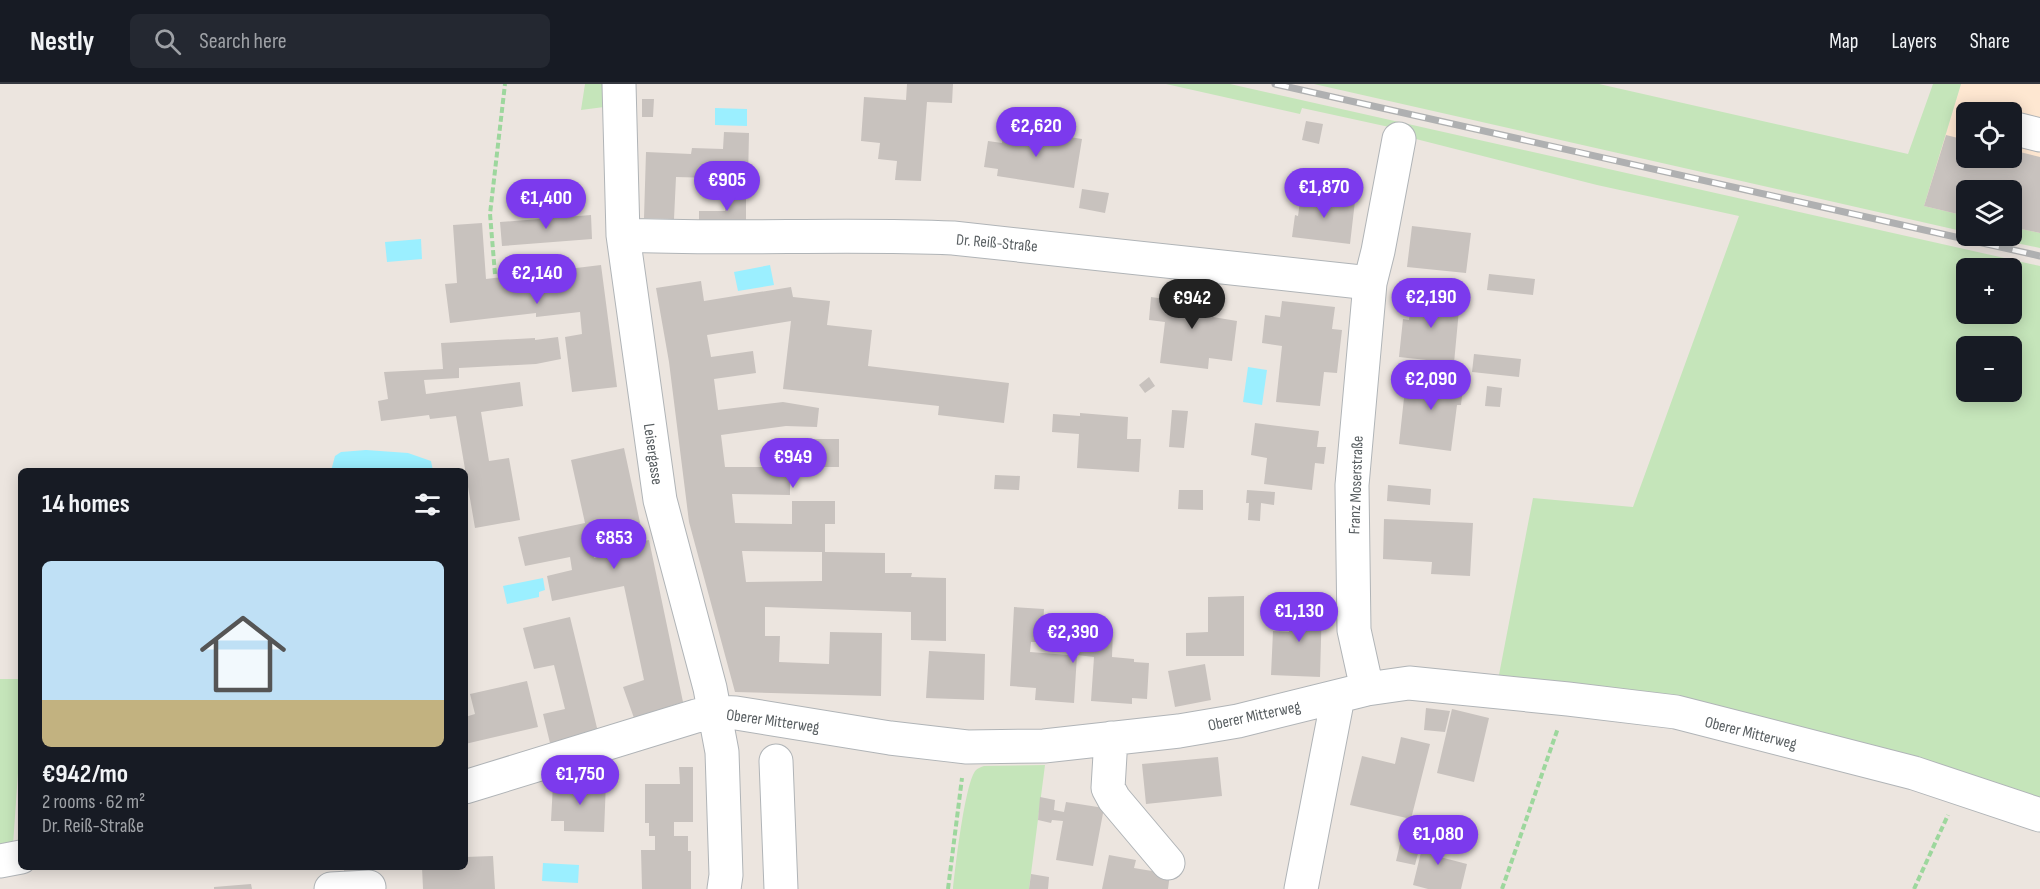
<!DOCTYPE html>
<meta charset="utf-8">
<style>
:root{--surface:#171b24;--page:#242831;--text:#f1f3f6;--muted:#9ea1a6;--line:#363941;--accent:#7c3aed}
body{margin:0;font-family:"Sofia Sans Condensed",sans-serif;background:var(--page);color:var(--text);height:100vh;display:flex;flex-direction:column;font-size:22px;white-space:nowrap}
*{box-sizing:border-box;margin:0}
p{font-size:20px;color:var(--muted)}
.icon{flex:none;width:33px;height:33px;fill:none;stroke:currentColor;stroke-width:2;stroke-linecap:round;stroke-linejoin:round}
.map{position:relative;flex:1;overflow:hidden}
.details{position:absolute;left:18px;top:384px;width:450px;height:402px;display:flex;flex-direction:column;background:var(--surface);border-radius:9px;box-shadow:0 3px 15px #0003}
.details>*{flex:none}
.buttons{position:absolute;left:1956px;top:18px;display:grid;gap:12px}
.buttons a{display:grid;place-items:center;width:66px;height:66px;border-radius:9px;background:var(--surface);box-shadow:0 3px 15px #0003;font-size:30px}
.price{position:absolute;translate:-50% -51px;padding:0 14px;border-radius:21px;background:var(--accent);color:#fff;font-size:20px;line-height:39px;filter:drop-shadow(0 2px 3px #0008)}
.price::after{content:'';position:absolute;left:50%;top:36px;width:18px;height:14px;margin-left:-9px;background:inherit;clip-path:polygon(0 0,100% 0,50% 100%)}
.price.on{background:#222;color:#fff}
ul{padding:0;list-style:none}
li{display:grid;align-content:center;gap:12px;height:318px;padding:0 24px}
li span{display:grid;place-items:center;height:186px;border-radius:9px;color:#555}
li>.icon{margin-inline-start:auto}
span .icon{width:108px;height:108px;fill:#fffc;stroke-width:1}
li b{font-size:26px}
h2{display:flex;justify-content:space-between;align-items:center;height:72px;padding:0 24px;font-size:26px}
header{display:flex;align-items:center;gap:36px;box-sizing:border-box;height:84px;padding:0 30px;background:var(--surface);border-bottom:2px solid var(--line)}
header strong{font-size:28px}
nav{display:flex;gap:33px;margin-inline-start:auto;font-size:21px}
.search{width:420px;height:54px;background:var(--page);display:flex;align-items:center;gap:15px;box-sizing:border-box;padding:0 21px;border-radius:9px;color:var(--muted);font-size:22px}
.map>svg:first-child{display:block}
.commercial{fill:#fee7d1;fill-rule:evenodd}
.green{fill:#c5e5ba;fill-rule:evenodd}
.water{fill:#9befff}
.building{fill:#c8c2be;fill-rule:evenodd}
.lines{fill:none;stroke-linecap:round;stroke-linejoin:round}
.minor-casing{stroke:#b0b4b7;stroke-width:35}
.path{stroke:#9dd79d;stroke-width:4;stroke-dasharray:6 3;stroke-linecap:butt}
.minor{stroke:#fff;stroke-width:33}
.rail-casing{stroke:#afb0b1;stroke-width:7}
.rail{stroke:#fff;stroke-width:4.5;stroke-dasharray:14;stroke-linecap:butt}
.labels{text-anchor:middle;stroke-width:5;stroke-linejoin:round;paint-order:stroke}
.street-label{font-size:16px;fill:#585e61;stroke:#fff}
</style>
<header>
<strong>Nestly</strong>
<div class="search"><svg class="icon" aria-label="search" viewBox="0 0 24 24"><circle cx="10" cy="10" r="6"/><path d="M15 15l6 6"/></svg>Search here</div>
<nav><a>Map</a><a>Layers</a><a>Share</a></nav>
</header>
<div class="map">
<svg width="2040" height="805" viewBox="0 0 2040 805">
<rect width="100%" height="100%" fill="#ece5df"/>
<!-- commercial -->
<path class="commercial" d="M1961,0H2040V149L2012,143V106H1966V132L1924,122ZM1966,28H2012V74H1966Z"/>
<!-- green -->
<path class="green" d="M585,0H604V23L581,26Z
M1166,0H1230L2040,182V717L1498,596L1533,414L1633,423L1739,132L1597,101L1412,54V48L1302,24L1300,30ZM1966,184H2012V230H1966ZM1966,262H2012V308H1966Z
M1314,0H1599L1908,70L1933,0H1961L1924,122L1966,132V148Z
M2012,143L2040,149V164L1983,152H2012Z
M0,595H21V646L13,761L0,765Z
M1045,681L1029,805H953C955,786 965,697 976,686C978,684 981,683 984,682Z"/>
<!-- water -->
<path class="water" d="M715,24L747,25V42L715,41Z
M421,155L422,175L387,178L385,158Z
M770,181L774,201L738,207L734,188Z
M1248,283L1267,286L1262,321L1243,318Z
M366,366L408,369L431,377L433,387H331L335,372L341,368Z
M543,494L545,506L539,508V513L507,520L503,502Z
M543,779L579,781L578,799L542,797Z"/>
<!-- building -->
<path class="building" d="M907,0H953L952,19L927,18L921,97L895,96L897,77L878,75L880,59L861,57L864,13L906,16Z
M642,15H654L653,33H642Z
M1306,37L1323,40L1319,60L1302,56Z
M1004,46L1039,52V48L1082,55L1074,104L997,92L998,85L984,83L988,57L1002,59Z
M724,48L749,49L748,95L676,93L674,135L644,134L646,68L691,70L692,64L723,65Z
M1946,51L1966,56V74H2012V66L2040,73V149L2012,143V106H1966V132L1924,122Z
M1082,105L1109,109L1105,129L1079,124Z
M725,108H746V142H699V127H725Z
M1301,110L1355,117L1350,160L1292,153L1295,131L1298,132Z
M591,131L592,155L502,162L500,138Z
M482,139L486,195L601,181L617,303L572,308L565,253L582,250L580,228L536,233V229L450,239L445,200L457,199L453,141Z
M1412,142L1471,149L1466,189L1407,183Z
M1489,190L1535,195L1533,211L1487,206Z
M701,197L704,217L791,203L793,213L830,217L827,241L872,246L868,282L1009,299L1004,339L938,331L939,322L783,305L791,237L707,251L711,273L753,267L756,289L714,295L718,326L783,318L819,324L817,343L786,342L721,351L725,383H790V411L732,410L735,439L792,440V417H835V440H825V468L885,469V489H912L911,493L946,494V557L911,556V528L765,523V552H780L779,578L829,580L830,548L882,549L881,612L735,608L689,438L669,278L656,204ZM742,467L822,468V497L746,498Z
M1166,207L1215,213L1213,233L1237,237L1232,277L1209,274L1208,285L1160,279L1165,238L1149,236L1151,213L1165,215Z
M1412,210L1460,215L1454,279L1399,273L1403,235L1409,236Z
M1282,217L1335,223L1332,245L1342,246L1337,289L1324,288L1320,322L1276,318L1282,262L1262,259L1265,231L1280,233Z
M558,253L561,275L536,280L459,284V294L424,296L426,310L520,298L523,322L481,328L489,377L509,374L520,436L475,444L456,332L430,335L429,331L381,337L378,317L388,315L384,288L443,285L441,259L535,254V256Z
M1474,270L1521,275L1519,293L1472,288Z
M1412,288L1464,294L1461,321H1457L1451,367L1399,360L1404,314H1409Z
M1149,293L1155,302L1145,309L1139,301Z
M1487,302L1502,304L1500,323L1485,322Z
M1172,326L1188,327L1184,364L1169,363Z
M1080,329L1128,333L1127,355H1141L1139,388L1077,384L1079,350L1052,348L1053,330L1080,332Z
M1255,339L1319,347L1317,363H1326L1324,380L1315,379L1312,406L1264,400L1267,374L1251,371Z
M789,355H839V383H790Z
M624,364L644,457L649,456L683,618L634,634L623,603L644,596L624,502L552,517L547,492L572,486L570,473L525,482L518,453L585,439L571,376ZM606,465L607,471L594,474L593,468Z
M995,391L1020,392L1019,406L994,405Z
M1388,401L1431,405L1430,421L1387,417Z
M1179,406H1203V426L1178,425Z
M1247,406L1275,408L1274,421L1261,419L1260,437L1248,436L1249,419H1246Z
M1384,435L1473,439L1470,492L1431,490L1432,478L1383,475Z
M1244,512V572H1186V549L1208,548V513Z
M1291,518L1322,520L1320,593L1271,591L1273,547L1289,548Z
M1014,523L1044,525L1042,558H1031L1030,568L1068,571L1070,542L1113,545L1112,573L1134,575V578L1149,579L1147,615L1132,614V620L1091,617L1094,573L1077,571L1074,619L1035,616L1036,604L1010,602Z
M570,533L598,648L550,659L543,630L565,625L554,581L534,585L523,544Z
M929,567L985,570L984,616L926,614Z
M1205,580L1211,616L1175,623L1168,587Z
M527,597L538,643L465,660V633L475,630L470,610Z
M1426,624L1450,627L1445,648L1424,646Z
M1452,625L1489,634L1474,698L1437,689Z
M1401,653L1430,660L1411,735L1350,721L1362,672L1395,680Z
M1218,673L1222,712L1146,720L1142,680Z
M679,683H693V738H674V752H688V767H691V805H642L641,766H655V752H649V739H645V700H680Z
M567,696L606,698L604,748L564,747V737H551L553,700L567,701Z
M1040,713L1055,716L1054,726L1064,728L1066,718L1104,724L1093,782L1056,776L1063,737L1052,736L1051,739L1038,736Z
M1412,743L1424,746L1415,781L1396,777L1401,756L1408,758Z
M1427,744L1446,749L1440,773L1467,780L1461,805H1428L1413,801Z
M1109,771L1136,776L1134,784L1170,790L1168,805H1102Z
M493,772L495,805H423L422,783H465V773Z
M344,783H357L358,791L344,792Z
M1031,790L1049,793L1048,805H1029Z
M251,800L252,805H214V803Z"/>
<g class="lines">
<!-- minor casing -->
<g class="minor-casing">
<path id="minor" d="M619,0L623,151L660,416L710,604L722,668L726,791L724,805
M2012,44L2040,51
M623,151C733,156 843,149 953,154L1370,199
M1367,605L1354,546L1352,401L1370,199L1378,167L1399,55
M1111,654L1108,704L1114,715L1168,779
M776,677L781,805
M465,703L696,632L715,628L736,629L890,654L967,663L1044,662L1179,647L1238,637L1367,605L1409,599L1568,615L1676,628L1914,689L2040,731
M0,777L21,773
M331,805L369,803
M1301,805L1338,613"/>
</g>
<!-- path -->
<path class="path" d="M495,190L490,130L505,0
M948,805L962,694
M1502,805L1558,644
M1914,805L1948,731"/>
<!-- minor -->
<use href="#minor" class="minor"/>
<!-- rail casing -->
<g class="rail-casing">
<path id="rail" d="M1275,0L2040,172"/>
</g>
<!-- rail -->
<use href="#rail" class="rail"/>
</g>
<g class="labels">
<!-- street labels -->
<g class="street-label">
<text transform="translate(997 158) rotate(5)" y="6">Dr. Reiß-Straße</text>
<text transform="translate(654 370) rotate(82)" y="6">Leisergasse</text>
<text transform="translate(1355 401) rotate(-88)" y="6">Franz Moserstraße</text>
<text transform="translate(1254 631) rotate(-12)" y="6">Oberer Mitterweg</text>
<text transform="translate(773 636) rotate(8)" y="6">Oberer Mitterweg</text>
<text transform="translate(1751 648) rotate(14)" y="6">Oberer Mitterweg</text>
</g>
</g>
</svg>
<div class="buttons">
<a><svg class="icon" aria-label="locate" viewBox="0 0 24 24"><circle cx="12" cy="12" r="6"/><path d="M12 2v4M12 18v4M2 12h4M18 12h4"/></svg></a>
<a><svg class="icon" aria-label="layers" viewBox="0 0 24 24"><path d="M12 4l9 5-9 5-9-5zM3 14l9 5 9-5"/></svg></a>
<a>+</a>
<a>−</a>
</div>
<b class="price" style="left:1036px;top:74px">€2,620</b>
<b class="price" style="left:727px;top:128px">€905</b>
<b class="price" style="left:1324px;top:135px">€1,870</b>
<b class="price" style="left:546px;top:146px">€1,400</b>
<b class="price" style="left:537px;top:221px">€2,140</b>
<b class="price" style="left:1431px;top:245px">€2,190</b>
<b class="price on" style="left:1192px;top:246px">€942</b>
<b class="price" style="left:1431px;top:327px">€2,090</b>
<b class="price" style="left:793px;top:405px">€949</b>
<b class="price" style="left:614px;top:486px">€853</b>
<b class="price" style="left:1299px;top:559px">€1,130</b>
<b class="price" style="left:1073px;top:580px">€2,390</b>
<b class="price" style="left:580px;top:722px">€1,750</b>
<b class="price" style="left:1438px;top:782px">€1,080</b>
<section class="details">
<h2>14 homes<svg class="icon" aria-label="filters" viewBox="0 0 24 24"><path d="M4 7h16M4 17h16"/><circle cx="9" cy="7" r="2"/><circle cx="15" cy="17" r="2"/></svg></h2>
<ul>
<li><span style="background:linear-gradient(#bfe0f5 75%,#c2b280 0)"><svg class="icon" aria-label="home" viewBox="0 0 24 24"><path d="M3 11l9-7 9 7M6 9v11h12V9"/></svg></span><div><b>€942/mo</b><p>2 rooms · 62 m²</p><p>Dr. Reiß-Straße</p></div></li>
</ul>
</section>
</div>
